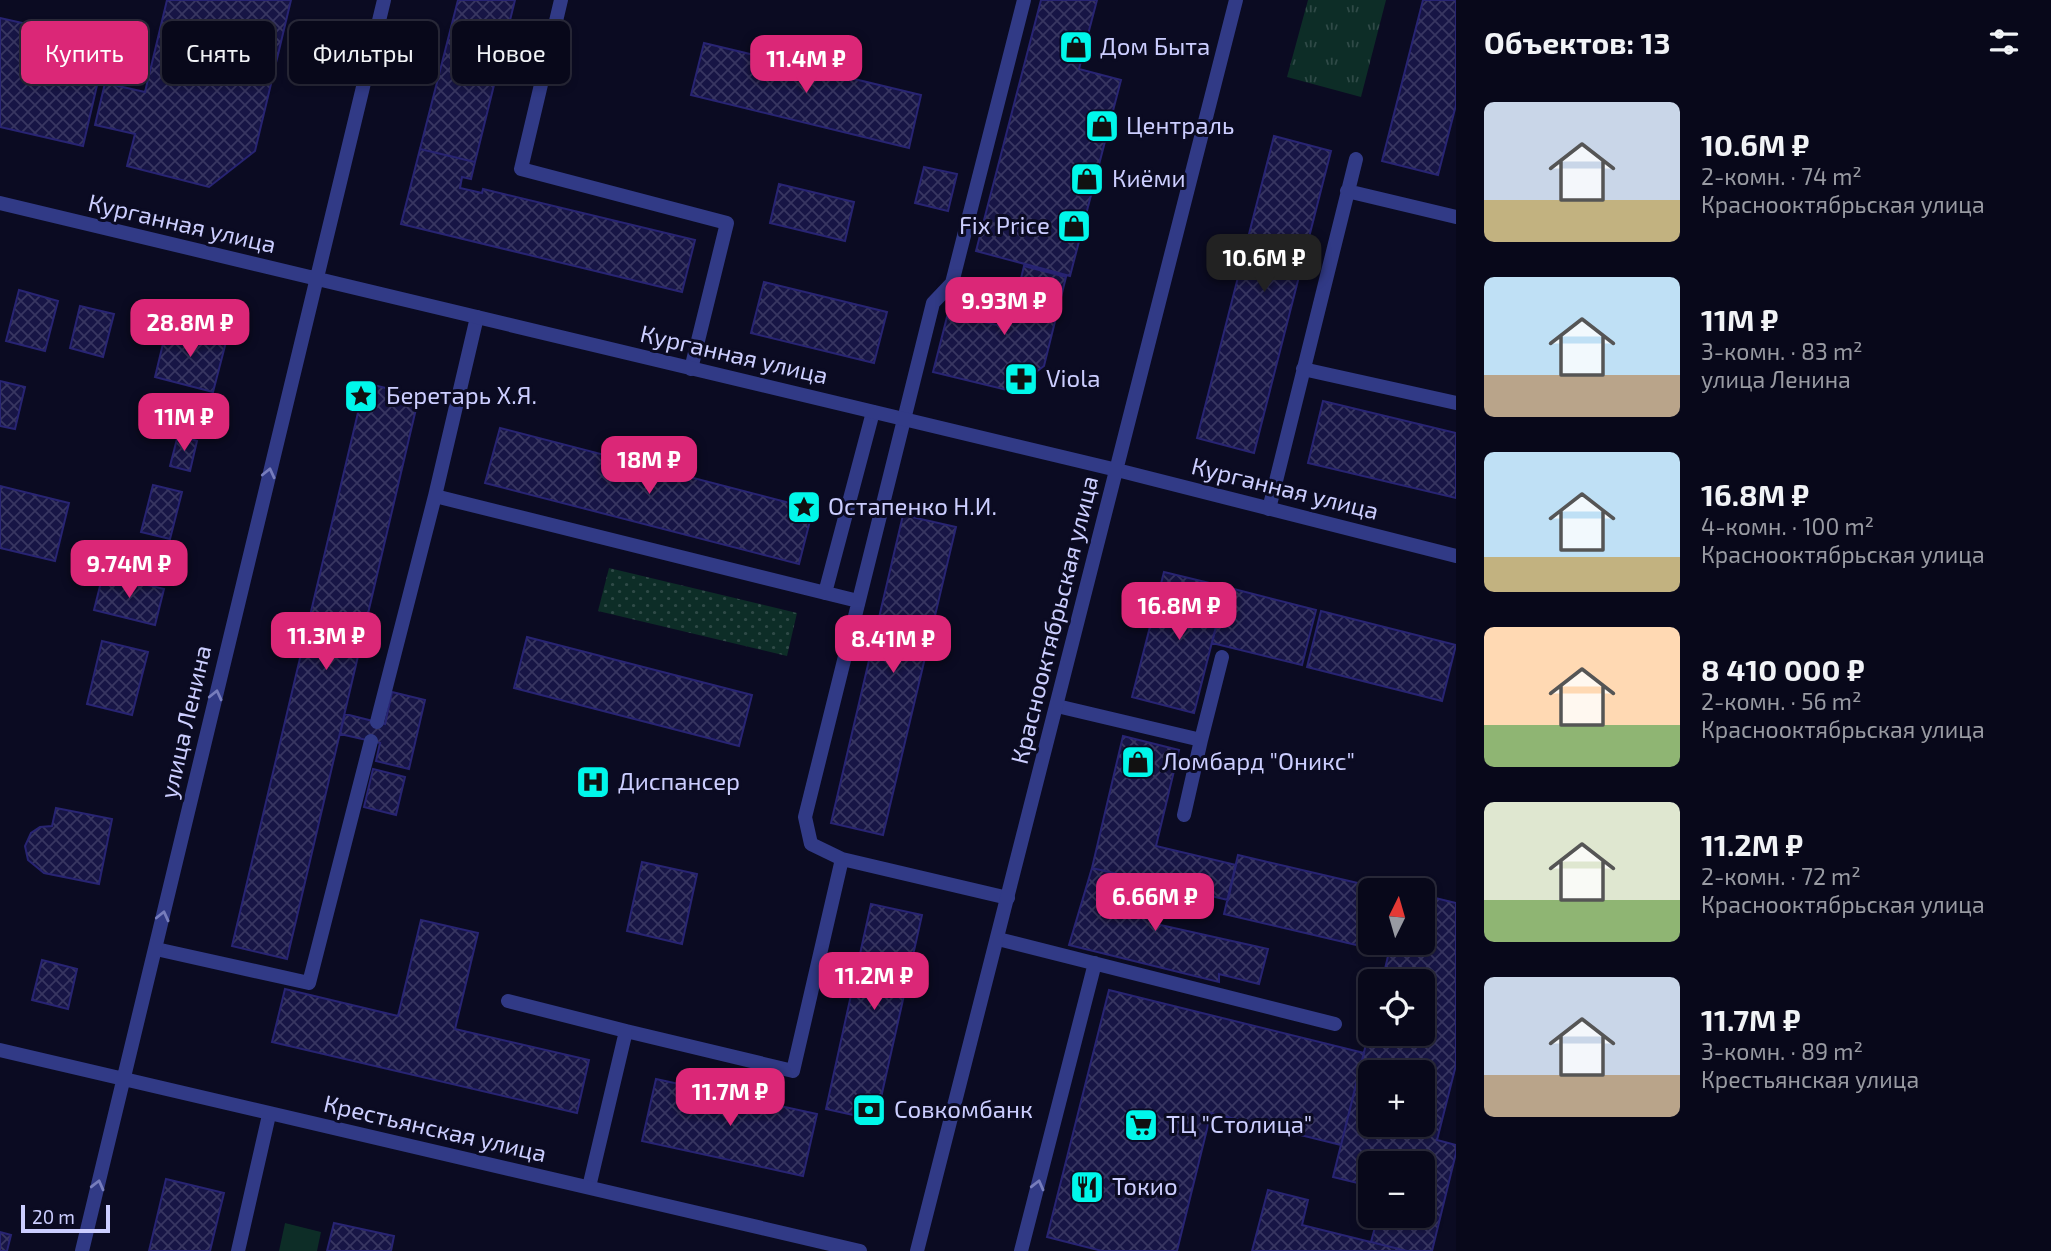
<!DOCTYPE html>
<html lang="ru">
<meta charset="utf-8">
<style>
:root{--surface:#08081a;--page:#111123;--text:#f1f3f6;--muted:#989aa2;--line:#292939;--accent:#db2777}
body{margin:0;font-family:"Exo 2",sans-serif;background:var(--page);color:var(--text);height:100vh;display:flex;flex-direction:column;font-size:26px;white-space:nowrap}
*{box-sizing:border-box;margin:0}
p{font-size:23px;color:var(--muted)}
.icon{flex:none;width:38px;height:38px;fill:none;stroke:currentColor;stroke-width:2;stroke-linecap:round;stroke-linejoin:round}
.map{position:relative;flex:1;overflow:hidden}
.sheet{display:flex;flex-direction:column;background:var(--surface);width:595px}
.sheet>*{flex:none}
.guide{position:absolute;left:21px;top:21px;width:665px;height:63px;display:flex;gap:14px}
.needle{width:46px;rotate:5deg}
.tools{position:absolute;left:1358px;top:878px;display:grid;gap:14px}
.tools a{display:grid;place-items:center;width:77px;height:77px;border-radius:10px;background:var(--surface);box-shadow:0 4px 10px #0003,0 0 0 2px var(--line);font-size:35px}
.scale{position:absolute;left:21px;bottom:18px;width:89px;box-sizing:border-box;padding-left:7px;border:4px solid #ccceff;border-top:0;font-size:19px;line-height:24px;white-space:nowrap;color:#ccceff;-webkit-text-stroke:5px #0b0b22;paint-order:stroke}
.price{position:absolute;translate:-50% -60px;padding:0 16px;border-radius:14px;background:var(--accent);color:#fff;font-size:23px;line-height:46px;filter:drop-shadow(0 2px 4px #0008)}
.price::after{content:'';position:absolute;left:50%;top:42px;width:21px;height:16px;margin-left:-10px;background:inherit;clip-path:polygon(0 0,100% 0,50% 100%)}
.price.active{background:#222;color:#fff}
ul{padding:0;list-style:none}
li{display:flex;align-items:center;gap:21px;height:175px;padding:0 28px}
li span{display:grid;place-items:center;flex:none;width:196px;height:140px;border-radius:10px;color:#555}
li>.icon{margin-inline-start:auto}
span .icon{width:84px;height:84px;fill:#fffc;stroke-width:1}
li b{font-size:30px}
h2{display:flex;justify-content:space-between;align-items:center;height:84px;padding:0 28px;font-size:30px}
.pill{padding:0 24px;border-radius:10px;background:var(--surface);box-shadow:0 4px 10px #0003,0 0 0 2px var(--line);font-size:24px;line-height:63px}
.pill.active{background:var(--accent);color:#fff}
main{display:flex;flex:1;min-height:0}
.map>svg:first-child{display:block}
.grass{fill:url(#grass-tufts)}
.park{fill:url(#park-dots)}
.pitch{fill:#0d2d27}
.building{fill:url(#building-cross-hatch);stroke:#282473;stroke-width:2;fill-rule:evenodd}
.lines{fill:none;stroke-linecap:round;stroke-linejoin:round}
.service{stroke:#313a86;stroke-width:14}
.tertiary{stroke:#313a86;stroke-width:14}
.oneway{stroke:#777dbc}
.labels{text-anchor:middle;stroke-width:6;stroke-linejoin:round;paint-order:stroke}
.poi-label{font-size:24px;fill:#ccceff;stroke:#0b0b22;text-anchor:start}
.street-label{font-size:24px;fill:#ccceff;stroke:#0b0b22}
</style>
<main>
<div class="map">
<svg width="1456" height="1251" viewBox="0 0 1456 1251">
<defs>
<pattern id="grass-tufts" width="24" height="20" patternUnits="userSpaceOnUse" patternTransform="scale(1.75)"><rect width="24" height="20" fill="#0d2d27"/><path d="M3 7l-1-3M5 7V3M7 7l1-3M15 17l-1-3M17 17v-4M19 17l1-3" fill="none" stroke="#2f4a47"/></pattern>
<pattern id="park-dots" width="8" height="8" patternUnits="userSpaceOnUse" patternTransform="scale(1.75)"><rect width="8" height="8" fill="#0d2d27"/><path d="M2 2h.1M6 6h.1" fill="none" stroke="#2f4a47" stroke-width="1.8" stroke-linecap="round"/></pattern>
<pattern id="building-cross-hatch" width="8" height="8" patternUnits="userSpaceOnUse" patternTransform="scale(1.75)"><rect width="8" height="8" fill="#171545"/><path d="M0 0l8 8M0 8l8-8" fill="none" stroke="#383661"/></pattern>
</defs>
<rect width="100%" height="100%" fill="#0b0b22"/>
<!-- grass -->
<path class="grass" d="M1308,0H1386L1361,97L1287,77Z"/>
<!-- park -->
<path class="park" d="M609,568L797,613L787,656L598,611Z"/>
<!-- pitch -->
<path class="pitch" d="M285,1223L321,1232L317,1251H279Z"/>
<!-- building -->
<path class="building" d="M167,0H291L255,151L209,187L127,166L135,134L95,125L105,83L145,92Z
M458,0H515L475,162L420,149Z
M1041,0H1097L1079,69L1121,80L1070,276L976,251Z
M1423,0H1456V105L1438,175L1382,161Z
M0,18L107,42L83,146L0,127Z
M704,43L921,95L909,148L691,95Z
M1274,136L1331,151L1254,453L1197,438Z
M420,149L475,162L471,179L462,177L460,188L482,193L483,189L695,240L682,292L401,224Z
M924,167L957,174L948,211L915,203Z
M779,184L854,202L845,241L770,223Z
M1024,266L1066,277L1044,366L1011,391L933,372L948,313L1009,328Z
M764,282L887,312L874,363L751,333Z
M19,290L58,301L45,351L6,341Z
M80,306L114,314L103,357L70,348Z
M167,327L226,342L213,392L155,377Z
M0,381L25,387L15,429L0,426Z
M365,383L419,396L287,959L232,946Z
M1323,401L1456,433V498L1308,463Z
M500,428L813,509L799,564L485,483Z
M178,435L197,441L190,471L170,466Z
M153,485L182,492L170,539L141,532Z
M0,486L69,503L55,561L0,548Z
M903,515L956,527L883,835L831,823Z
M1164,572L1226,587L1194,713L1132,697Z
M103,574L164,589L155,625L94,610Z
M1226,587L1316,610L1302,665L1212,643Z
M1321,611L1456,645L1442,701L1307,667Z
M527,637L752,695L739,746L514,688Z
M102,641L148,652L132,715L87,704Z
M392,692L425,700L409,769L376,761L380,743L340,734L345,714L385,724Z
M1123,736L1179,750L1156,846L1236,865L1228,900L1092,868Z
M373,769L405,777L396,815L364,807Z
M56,808L112,819L99,884L44,873L28,860L25,846L31,833L40,827L52,826Z
M1238,855L1379,888L1370,891V925L1365,947L1224,914Z
M642,862L697,874L682,944L627,931Z
M1092,868L1165,885L1156,924L1268,949L1259,984L1219,974V982L1069,945Z
M1423,895L1456,903V1065L1437,1140L1456,1145V1153L1432,1251H1407L1371,1242L1378,1216H1423V1164H1370V1186L1333,1177L1370,1028V1034H1423V982H1382L1391,943H1423ZM1370,1073H1423V1125H1370Z
M871,904L922,915L876,1120L826,1109Z
M421,920L478,933L455,1029L589,1060L577,1113L272,1042L285,989L398,1016Z
M42,960L77,969L68,1009L32,1000Z
M1109,990L1364,1053L1341,1145L1211,1113L1177,1251H1102L1047,1237Z
M656,1079L817,1114L803,1176L642,1141Z
M166,1179L224,1193L210,1251H149Z
M1268,1190L1308,1200L1302,1225L1407,1251H1252Z
M334,1223L394,1236L391,1251H327Z
M0,1232L11,1235L7,1251H0Z"/>
<g class="lines">
<!-- service -->
<path class="service" d="M561,0L521,169L727,223L691,369
M1347,191L1456,217
M1303,369L1456,403
M435,496L477,317
M1269,509L1356,159
M825,593L873,412
M1057,706L1201,740L1184,815
M377,722L435,496L858,601
M1201,740L1222,657
M842,859L811,844L805,817L933,303L952,283L1024,0
M998,939L1335,1024
M156,949L309,983L371,741
M508,1001L626,1031
M589,1187L626,1031L793,1071L842,859L1008,898
M238,1251L269,1115
M1021,1251L1095,963"/>
<!-- tertiary -->
<path class="tertiary" d="M0,203L1117,470L1456,556
M0,1050L860,1251
M82,1251L384,0
M917,1251L1236,0"/>
</g>
<!-- one-way arrows -->
<defs><path id="oneway-chevron" d="M-2-3.5L2.5 0L-2 3.5" fill="none" stroke-width="1.6" stroke-linecap="round" stroke-linejoin="round" transform="scale(1.75)"/></defs>
<g class="oneway">
<use href="#oneway-chevron" transform="translate(269 473) rotate(-77)"/>
<use href="#oneway-chevron" transform="translate(216 695) rotate(-77)"/>
<use href="#oneway-chevron" transform="translate(163 916) rotate(-77)"/>
<use href="#oneway-chevron" transform="translate(98 1185) rotate(-76)"/>
<use href="#oneway-chevron" transform="translate(1038 1185) rotate(-76)"/>
</g>
<!-- icons -->
<defs>
<g id="shop-square" transform="scale(1.75)"><rect x="-9" y="-9" width="18" height="18" rx="4" fill="#00f7ea" stroke="#0b0b22"/><path d="M-5-2.5h2.3a2.7 3.5 0 0 1 5.4 0H5L5.5 6h-11ZM-1.5-2.5h3a1.5 2.3 0 0 0-3 0Z" fill="#111"/></g>
<g id="pharmacy-square" transform="scale(1.75)"><rect x="-9" y="-9" width="18" height="18" rx="4" fill="#00f7ea" stroke="#0b0b22"/><path d="M-2-6h4v4h4v4h-4v4h-4v-4h-4v-4h4Z" fill="#111"/></g>
<g id="sight-square" transform="scale(1.75)"><rect x="-9" y="-9" width="18" height="18" rx="4" fill="#00f7ea" stroke="#0b0b22"/><path d="M0-6L1.8-2.2L6-1.7L2.9 1.2L3.7 5.4L0 3.3L-3.7 5.4L-2.9 1.2L-6-1.7L-1.8-2.2Z" fill="#111"/></g>
<g id="hospital-square" transform="scale(1.75)"><rect x="-9" y="-9" width="18" height="18" rx="4" fill="#00f7ea" stroke="#0b0b22"/><path d="M-5-5h3v3.5h4V-5h3V5h-3V1.5h-4V5h-3Z" fill="#111"/></g>
<g id="bank-square" transform="scale(1.75)"><rect x="-9" y="-9" width="18" height="18" rx="4" fill="#00f7ea" stroke="#0b0b22"/><path d="M-6-4H6V4H-6ZM0-2.3a2.3 2.3 0 1 0 0 4.6a2.3 2.3 0 1 0 0-4.6Z" fill="#111"/></g>
<g id="supermarket-square" transform="scale(1.75)"><rect x="-9" y="-9" width="18" height="18" rx="4" fill="#00f7ea" stroke="#0b0b22"/><path d="M-6-5.5h2.5l.6 2H6L4.5 2H-2.5L-4.4-4H-6ZM-1.5 3.2a1.3 1.3 0 1 0 .1 0ZM3 3.2a1.3 1.3 0 1 0 .1 0Z" fill="#111"/></g>
<g id="restaurant-square" transform="scale(1.75)"><rect x="-9" y="-9" width="18" height="18" rx="4" fill="#00f7ea" stroke="#0b0b22"/><path d="M-5-6h1v4h1v-4h1v4h1v-4h1v5L-1.5 .5V6h-2V.5L-5-1ZM5-6V6H3V1.5H1.5Q1.5-4 5-6Z" fill="#111"/></g>
</defs>
<g fill-rule="evenodd">
<use href="#shop-square" x="1076" y="47"/>
<use href="#shop-square" x="1102" y="126"/>
<use href="#shop-square" x="1087" y="179"/>
<use href="#shop-square" x="1074" y="226"/>
<use href="#pharmacy-square" x="1021" y="379"/>
<use href="#sight-square" x="361" y="396"/>
<use href="#sight-square" x="804" y="507"/>
<use href="#shop-square" x="1138" y="762"/>
<use href="#hospital-square" x="593" y="782"/>
<use href="#bank-square" x="869" y="1110"/>
<use href="#supermarket-square" x="1141" y="1125"/>
<use href="#restaurant-square" x="1087" y="1187"/>
</g>
<g class="labels">
<!-- poi labels -->
<g class="poi-label">
<text x="1100" y="55">Дом Быта</text>
<text x="1126" y="134">Централь</text>
<text x="1112" y="187">Киёми</text>
<text x="1050" y="234" text-anchor="end">Fix Price</text>
<text x="1046" y="387">Viola</text>
<text x="386" y="404">Беретарь Х.Я.</text>
<text x="828" y="515">Остапенко Н.И.</text>
<text x="1162" y="770">Ломбард "Оникс"</text>
<text x="618" y="790">Диспансер</text>
<text x="894" y="1118">Совкомбанк</text>
<text x="1166" y="1133">ТЦ "Столица"</text>
<text x="1112" y="1195">Токио</text>
</g>
<!-- street labels -->
<g class="street-label">
<text transform="translate(182 224) rotate(13)" y="8">Курганная улица</text>
<text transform="translate(734 355) rotate(13)" y="8">Курганная улица</text>
<text transform="translate(1285 489) rotate(14)" y="8">Курганная улица</text>
<text transform="translate(1055 620) rotate(-76)" y="8">Краснооктябрьская улица</text>
<text transform="translate(186 722) rotate(-77)" y="8">улица Ленина</text>
<text transform="translate(435 1129) rotate(13)" y="8">Крестьянская улица</text>
</g>
</g>
</svg>
<div class="tools">
<a><svg class="needle" viewBox="-14 -14 28 28"><path d="M0-13l5 13h-10z" fill="#e53935"/><path d="M0 13l5-13h-10z" fill="#989aa2"/></svg></a>
<a><svg class="icon" aria-label="locate" viewBox="0 0 24 24"><circle cx="12" cy="12" r="6"/><path d="M12 2v4M12 18v4M2 12h4M18 12h4"/></svg></a>
<a>+</a>
<a>−</a>
</div>
<div class="scale">20 m</div>
<b class="price" style="left:806px;top:95px">11.4M ₽</b>
<b class="price active" style="left:1264px;top:294px">10.6M ₽</b>
<b class="price" style="left:1004px;top:337px">9.93M ₽</b>
<b class="price" style="left:190px;top:359px">28.8M ₽</b>
<b class="price" style="left:184px;top:453px">11M ₽</b>
<b class="price" style="left:649px;top:496px">18M ₽</b>
<b class="price" style="left:129px;top:600px">9.74M ₽</b>
<b class="price" style="left:1179px;top:642px">16.8M ₽</b>
<b class="price" style="left:326px;top:672px">11.3M ₽</b>
<b class="price" style="left:893px;top:675px">8.41M ₽</b>
<b class="price" style="left:1155px;top:933px">6.66M ₽</b>
<b class="price" style="left:874px;top:1012px">11.2M ₽</b>
<b class="price" style="left:730px;top:1128px">11.7M ₽</b>
<div class="guide">
<a class="pill active">Купить</a>
<a class="pill">Снять</a>
<a class="pill">Фильтры</a>
<a class="pill">Новое</a>
</div>
</div>
<section class="sheet">
<h2>Объектов: 13<svg class="icon" aria-label="filters" viewBox="0 0 24 24"><path d="M4 7h16M4 17h16"/><circle cx="9" cy="7" r="2"/><circle cx="15" cy="17" r="2"/></svg></h2>
<ul>
<li><span style="background:linear-gradient(#c9d6e8 70%,#c2b280 0)"><svg class="icon" aria-label="home" viewBox="0 0 24 24"><path d="M3 11l9-7 9 7M6 9v11h12V9"/></svg></span><div><b>10.6M ₽</b><p>2-комн. · 74 m²</p><p>Краснооктябрьская улица</p></div></li>
<li><span style="background:linear-gradient(#bfe0f5 70%,#b9a48a 0)"><svg class="icon" aria-label="home" viewBox="0 0 24 24"><path d="M3 11l9-7 9 7M6 9v11h12V9"/></svg></span><div><b>11M ₽</b><p>3-комн. · 83 m²</p><p>улица Ленина</p></div></li>
<li><span style="background:linear-gradient(#bfe0f5 75%,#c2b280 0)"><svg class="icon" aria-label="home" viewBox="0 0 24 24"><path d="M3 11l9-7 9 7M6 9v11h12V9"/></svg></span><div><b>16.8M ₽</b><p>4-комн. · 100 m²</p><p>Краснооктябрьская улица</p></div></li>
<li><span style="background:linear-gradient(#ffd9b3 70%,#8fb573 0)"><svg class="icon" aria-label="home" viewBox="0 0 24 24"><path d="M3 11l9-7 9 7M6 9v11h12V9"/></svg></span><div><b>8 410 000 ₽</b><p>2-комн. · 56 m²</p><p>Краснооктябрьская улица</p></div></li>
<li><span style="background:linear-gradient(#dfe7d0 70%,#8fb573 0)"><svg class="icon" aria-label="home" viewBox="0 0 24 24"><path d="M3 11l9-7 9 7M6 9v11h12V9"/></svg></span><div><b>11.2M ₽</b><p>2-комн. · 72 m²</p><p>Краснооктябрьская улица</p></div></li>
<li><span style="background:linear-gradient(#c9d6e8 70%,#b9a48a 0)"><svg class="icon" aria-label="home" viewBox="0 0 24 24"><path d="M3 11l9-7 9 7M6 9v11h12V9"/></svg></span><div><b>11.7M ₽</b><p>3-комн. · 89 m²</p><p>Крестьянская улица</p></div></li>
</ul>
</section>
</main>
